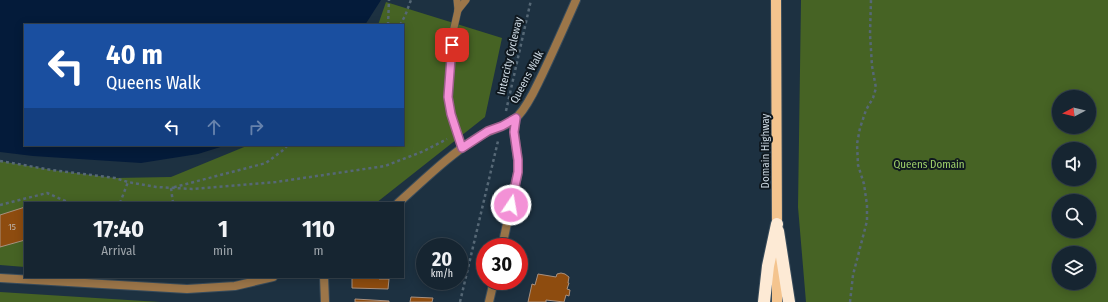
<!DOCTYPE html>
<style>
body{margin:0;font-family:"Fira Sans Condensed",sans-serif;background:#1f2d39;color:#f1f3f6;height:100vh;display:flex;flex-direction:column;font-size:15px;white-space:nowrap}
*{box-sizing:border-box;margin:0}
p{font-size:13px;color:#9ea5ab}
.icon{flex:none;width:22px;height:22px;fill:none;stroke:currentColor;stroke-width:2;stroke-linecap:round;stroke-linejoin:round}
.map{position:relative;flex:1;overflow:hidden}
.drawer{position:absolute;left:24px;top:202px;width:380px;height:76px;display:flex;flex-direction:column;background:#162531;border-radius:0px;box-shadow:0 2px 10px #0003,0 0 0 1px #35424d}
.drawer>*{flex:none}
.guide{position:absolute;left:24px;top:24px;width:380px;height:122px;border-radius:0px;box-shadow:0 2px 10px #0003,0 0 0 1px #35424d;background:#1a4fa0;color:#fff;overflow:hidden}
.needle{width:26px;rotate:263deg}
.controls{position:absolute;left:1052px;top:90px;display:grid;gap:8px}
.controls a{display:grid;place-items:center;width:44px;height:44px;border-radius:50%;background:#162531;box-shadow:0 2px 10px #0003,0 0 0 1px #35424d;font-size:20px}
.speed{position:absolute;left:416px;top:238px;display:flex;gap:8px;font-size:20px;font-weight:700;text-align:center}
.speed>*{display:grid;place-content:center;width:52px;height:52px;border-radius:50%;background:#162531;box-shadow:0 2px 10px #0003,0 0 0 1px #35424d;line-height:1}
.speed small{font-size:10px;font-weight:400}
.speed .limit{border:6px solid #d22;background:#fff;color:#111}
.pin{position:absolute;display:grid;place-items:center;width:34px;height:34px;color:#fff;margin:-17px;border-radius:8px;box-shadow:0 2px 6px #0006}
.me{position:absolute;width:44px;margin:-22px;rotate:12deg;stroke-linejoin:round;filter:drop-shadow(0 0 3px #0008)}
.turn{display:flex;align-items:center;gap:14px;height:84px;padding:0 16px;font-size:18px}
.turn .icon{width:52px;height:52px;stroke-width:2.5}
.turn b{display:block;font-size:28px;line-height:34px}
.lanes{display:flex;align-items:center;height:38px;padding:0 16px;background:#0003;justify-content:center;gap:20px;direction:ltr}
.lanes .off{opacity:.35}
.eta{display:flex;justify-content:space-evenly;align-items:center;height:68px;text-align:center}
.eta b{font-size:24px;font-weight:700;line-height:28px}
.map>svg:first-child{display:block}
.green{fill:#466324;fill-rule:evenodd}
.water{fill:#041b3a}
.building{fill:#8e4c0f;stroke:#a8907f}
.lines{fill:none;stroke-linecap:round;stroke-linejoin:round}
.lane-casing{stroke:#394c5b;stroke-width:8}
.street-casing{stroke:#394c5b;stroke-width:10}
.primary-casing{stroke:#394c5b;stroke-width:12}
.highway-casing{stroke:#394c5b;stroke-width:14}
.path{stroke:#566876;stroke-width:2.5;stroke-dasharray:3 3;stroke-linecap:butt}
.lane{stroke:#9c7649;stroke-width:7}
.street{stroke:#9c7649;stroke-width:8}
.primary{stroke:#f4c48e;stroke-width:10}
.highway{stroke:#fdead5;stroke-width:12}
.route-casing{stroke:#9e5e8b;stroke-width:10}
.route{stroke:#f391d6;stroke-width:7}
.labels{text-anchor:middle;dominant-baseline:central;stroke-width:4;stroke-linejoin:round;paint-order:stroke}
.number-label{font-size:9px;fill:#bdb6ae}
.street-label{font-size:11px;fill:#cdd9e3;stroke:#0f181f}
.park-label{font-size:11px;fill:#9fd16a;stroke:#0f181f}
</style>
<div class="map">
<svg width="1108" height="302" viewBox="0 0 1108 302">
<rect width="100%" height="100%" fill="#1d3141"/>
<!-- green -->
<g class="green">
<path d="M801 0H1108V302H806L798 207ZM1059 97H1089V127H1059ZM1059 149H1089V179H1059ZM1059 201H1089V231H1059ZM1059 253H1089V283H1059Z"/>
<polygon points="386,2 502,38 485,117 376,203 25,203 25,267 0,265 0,161 52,170 115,178 171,177 249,145 403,145 403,25 378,25"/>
<polygon points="185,277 240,277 233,279"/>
<polygon points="0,292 160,302 0,302"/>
</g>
<!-- water -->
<polygon class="water" points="0,0 381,0 365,25 25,25 25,145 227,145 198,154 141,163 33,156 0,152"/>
<!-- building -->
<g class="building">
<polygon points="25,207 25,240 0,247 0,215"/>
<polygon points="561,273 565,274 569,277 568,283 569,283 567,289 570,290 569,296 566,295 564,302 546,300 546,302 528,302 532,284 535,285 538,274 556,277 557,274"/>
<polygon points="352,277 379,277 379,279 389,279 388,289 352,288"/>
<polygon points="411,297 433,298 432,302 410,302"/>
<polygon points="355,299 389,301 389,302 355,302"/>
</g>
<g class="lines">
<!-- lane casing -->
<g class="lane-casing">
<g id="lane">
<polyline points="457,0 458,10 453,32 449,97 451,114 462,148"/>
<polyline points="458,10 466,0"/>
</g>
</g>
<!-- street casing -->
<g class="street-casing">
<g id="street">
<path d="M398 203C424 180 449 155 478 137 490 129 508 127 518 116 529 104 535 89 542 75 554 50 565 25 576 0"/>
<polyline points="502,247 518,172 518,160 514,132 516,118"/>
<polyline points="324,277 325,302"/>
<polyline points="0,278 187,289 235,286 273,277"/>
<polyline points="489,302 494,281"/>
</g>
</g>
<!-- primary casing -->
<g class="primary-casing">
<g id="primary">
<polyline points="776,0 777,232"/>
<polyline points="777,250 777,302"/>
</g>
</g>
<!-- highway casing -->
<g class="highway-casing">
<g id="highway">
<polyline points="778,231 789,302"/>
<polyline points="764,302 768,266 777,224"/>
</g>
</g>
<!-- path -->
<g class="path">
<polyline points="388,25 389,0"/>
<polyline points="400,25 405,16 411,0"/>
<polyline points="506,111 531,0"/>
<polyline points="0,161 52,170 115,178 128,182 156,187 192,189 276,182 385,166 424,151 447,139"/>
<polyline points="120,203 128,182"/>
<polyline points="173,203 171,188 266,163 282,151 288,145"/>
<polyline points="0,205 47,193 70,203"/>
<polyline points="460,302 498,141"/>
<polyline points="850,302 853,275 867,221 867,205 864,184 858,165 857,144 860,128 866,110 873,98 876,88 872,66 870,34 871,0"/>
</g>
<!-- lane -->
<use href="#lane" class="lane"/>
<!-- street -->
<use href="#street" class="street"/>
<!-- primary -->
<use href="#primary" class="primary"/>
<!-- highway -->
<use href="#highway" class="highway"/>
</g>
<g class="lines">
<!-- route casing -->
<g class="route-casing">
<polyline id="route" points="452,45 448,97 451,114 462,148 488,131 502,126 516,118 514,132 518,160 518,172 511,205"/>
</g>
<!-- route -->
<use href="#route" class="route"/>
</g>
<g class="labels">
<!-- number labels -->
<g class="number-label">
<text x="12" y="227">15</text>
</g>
<!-- street labels -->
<g class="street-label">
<text transform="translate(510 56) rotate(-77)">Intercity Cycleway</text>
<text transform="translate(527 77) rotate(-62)">Queens Walk</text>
<text transform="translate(765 151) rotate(-90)">Domain Highway</text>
</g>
<!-- park labels -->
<g class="park-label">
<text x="929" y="164">Queens Domain</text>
</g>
</g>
</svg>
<div class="controls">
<a><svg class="needle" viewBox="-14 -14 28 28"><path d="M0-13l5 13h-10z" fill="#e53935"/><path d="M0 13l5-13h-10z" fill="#9ea5ab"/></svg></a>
<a><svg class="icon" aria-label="sound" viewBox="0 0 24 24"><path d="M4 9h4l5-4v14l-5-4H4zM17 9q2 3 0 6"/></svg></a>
<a><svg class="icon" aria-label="search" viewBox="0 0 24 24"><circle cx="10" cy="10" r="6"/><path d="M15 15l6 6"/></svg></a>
<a><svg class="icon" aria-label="layers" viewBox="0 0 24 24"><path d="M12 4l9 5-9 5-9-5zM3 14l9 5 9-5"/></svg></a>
</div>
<div class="speed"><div>20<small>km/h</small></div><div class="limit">30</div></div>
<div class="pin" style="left:452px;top:45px;background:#d93025"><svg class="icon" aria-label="arrive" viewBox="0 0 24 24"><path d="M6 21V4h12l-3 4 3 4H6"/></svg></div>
<svg class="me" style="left:511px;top:205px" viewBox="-20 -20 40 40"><circle r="17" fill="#f391d6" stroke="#fff" stroke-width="3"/><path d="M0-11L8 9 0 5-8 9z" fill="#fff"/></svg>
<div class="guide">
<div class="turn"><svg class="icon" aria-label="left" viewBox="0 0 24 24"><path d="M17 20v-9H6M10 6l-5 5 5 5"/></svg><div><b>40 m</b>Queens Walk</div></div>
<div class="lanes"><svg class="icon" aria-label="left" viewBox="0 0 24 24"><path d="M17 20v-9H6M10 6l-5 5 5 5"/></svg><svg class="icon off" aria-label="ahead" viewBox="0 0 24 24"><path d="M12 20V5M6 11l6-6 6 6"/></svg><svg class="icon off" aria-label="right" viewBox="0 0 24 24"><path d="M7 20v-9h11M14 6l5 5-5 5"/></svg></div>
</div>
<section class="drawer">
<div class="eta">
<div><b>17:40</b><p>Arrival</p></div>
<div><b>1</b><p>min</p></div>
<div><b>110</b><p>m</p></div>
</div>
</section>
</div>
